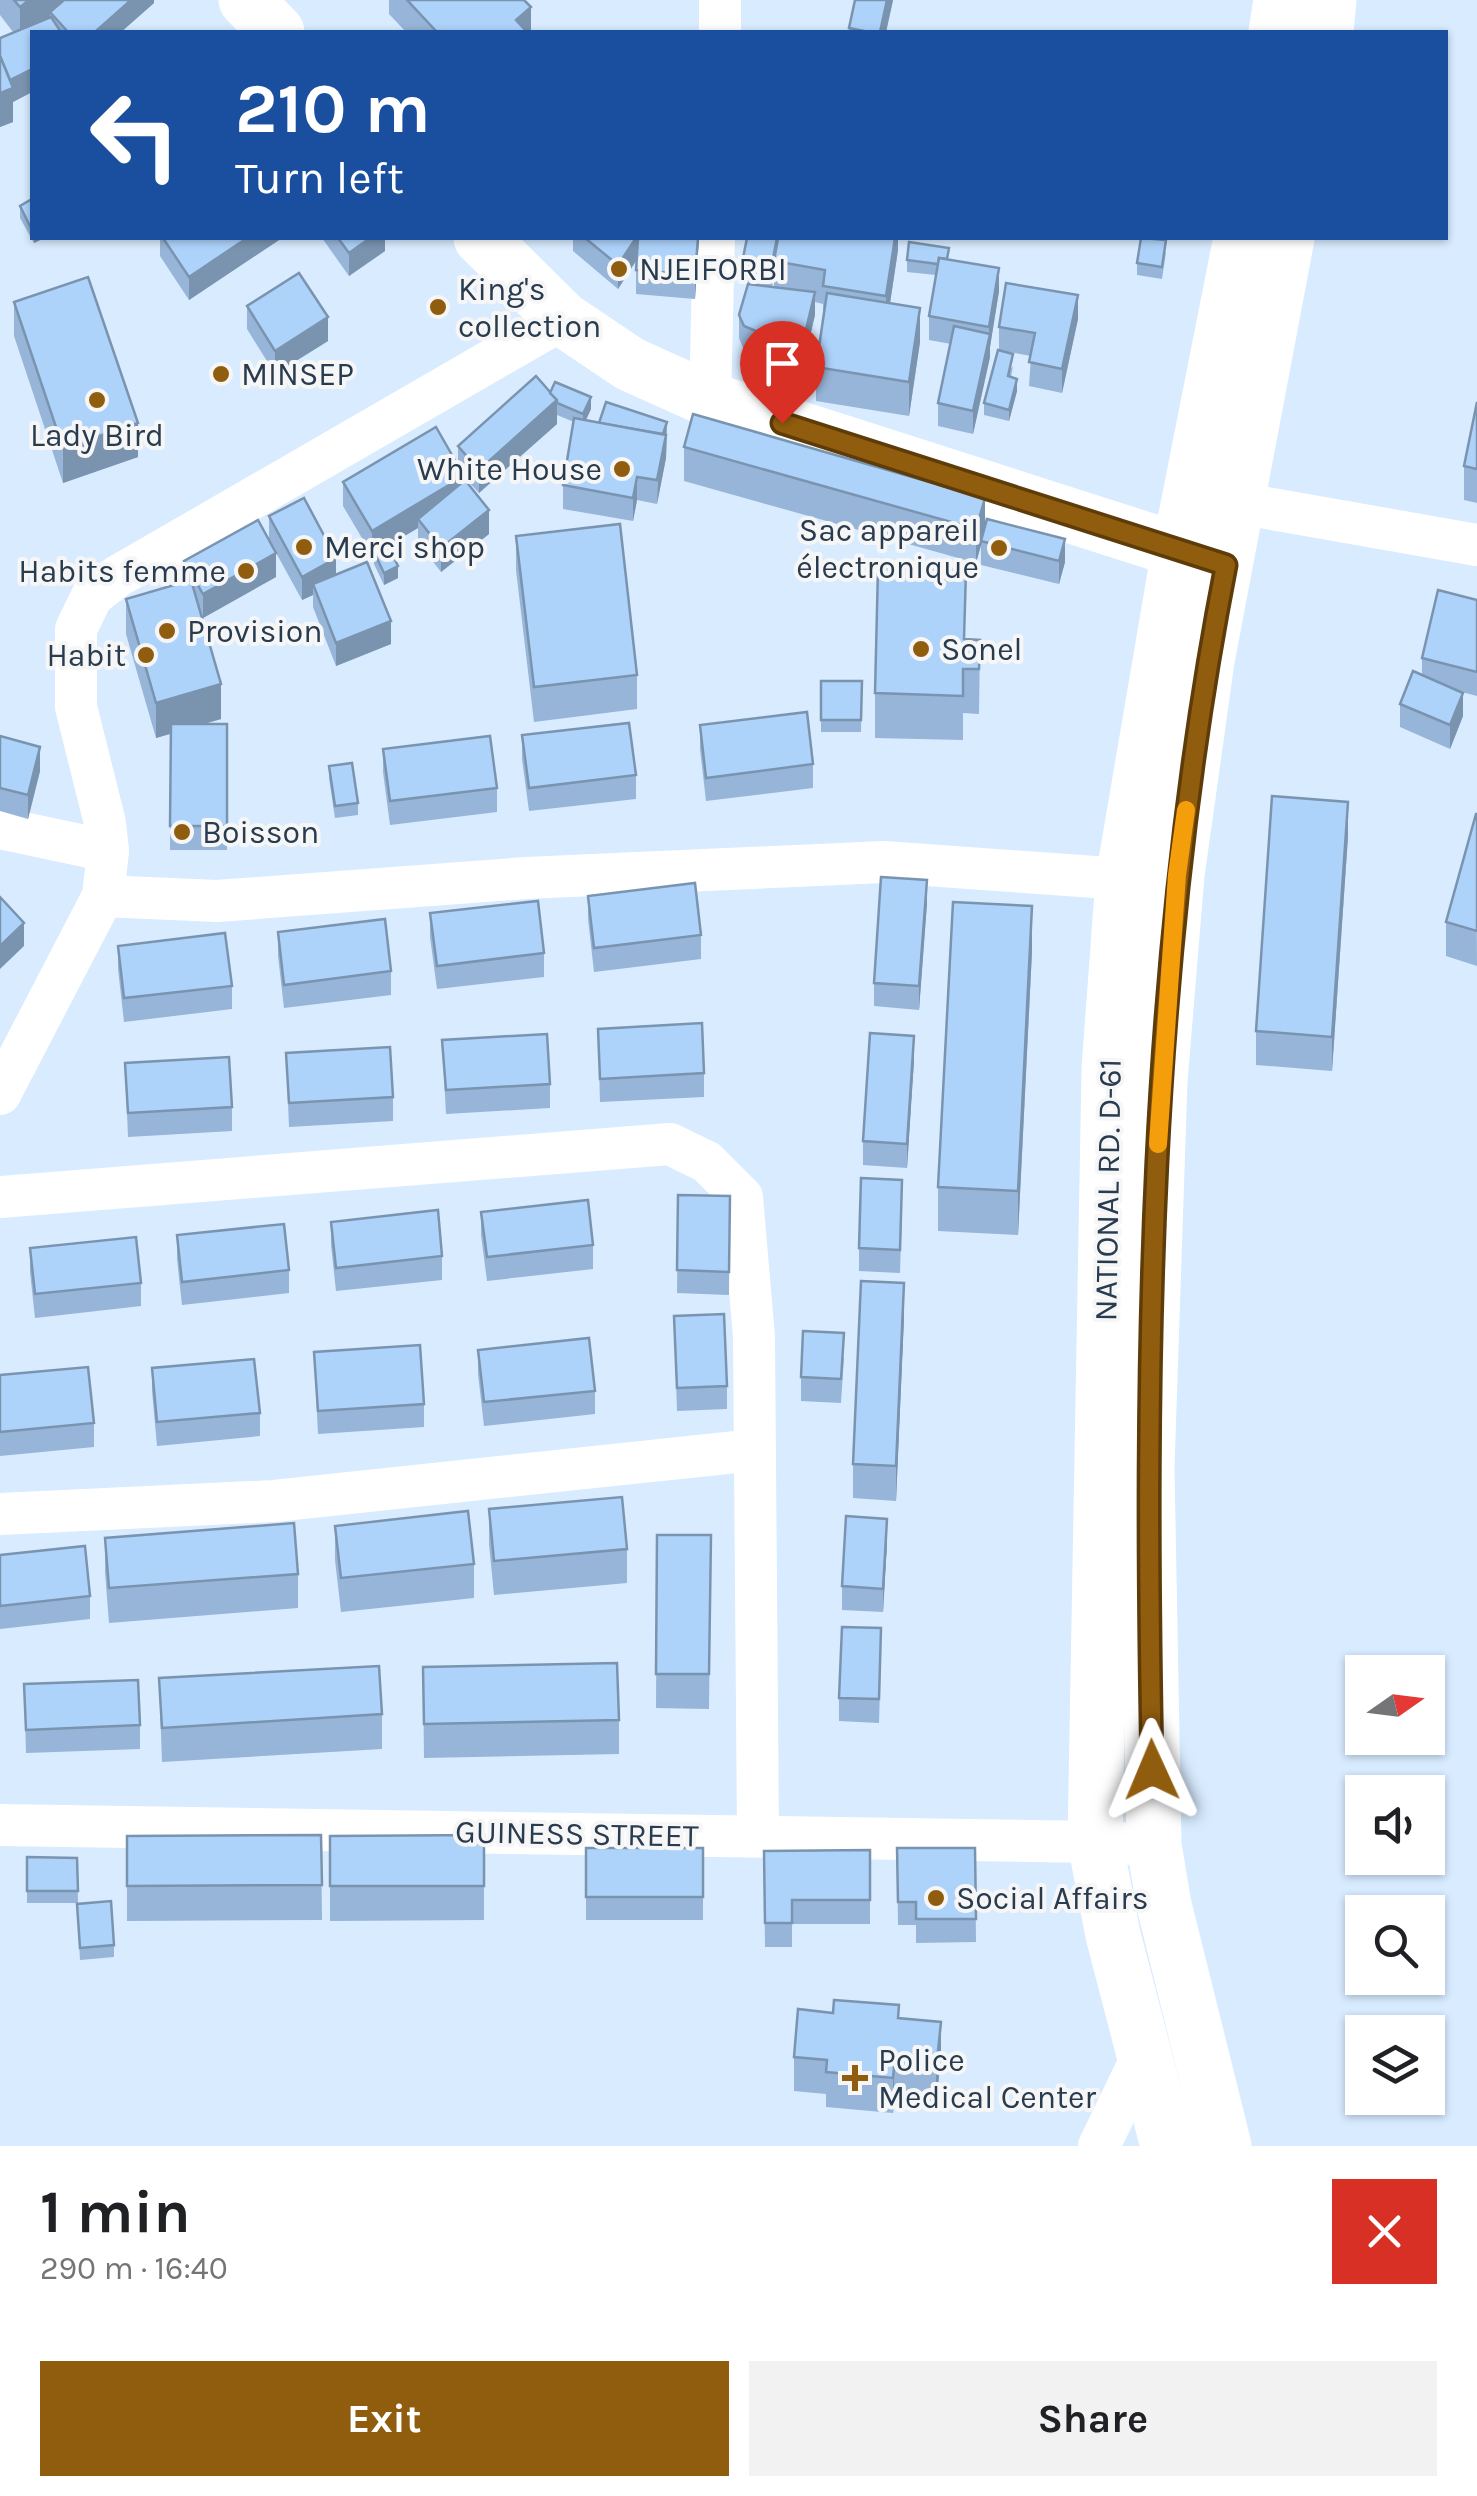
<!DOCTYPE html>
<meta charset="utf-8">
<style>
body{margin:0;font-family:Karla,sans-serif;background:#f2f2f2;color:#202124;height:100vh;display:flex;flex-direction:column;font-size:38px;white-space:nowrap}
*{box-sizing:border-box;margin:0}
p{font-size:32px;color:#757577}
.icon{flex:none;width:55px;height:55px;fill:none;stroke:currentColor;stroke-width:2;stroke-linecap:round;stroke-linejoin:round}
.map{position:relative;height:2146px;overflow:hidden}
.panel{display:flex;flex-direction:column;background:#fff;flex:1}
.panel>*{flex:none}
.hud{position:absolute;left:30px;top:30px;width:1418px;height:210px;border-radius:0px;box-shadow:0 2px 8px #0004;background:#1a4fa0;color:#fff;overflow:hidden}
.needle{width:65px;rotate:76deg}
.buttons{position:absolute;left:1345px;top:1655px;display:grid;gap:20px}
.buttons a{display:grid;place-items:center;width:100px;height:100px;border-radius:0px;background:#fff;box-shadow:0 2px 8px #0004;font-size:50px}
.pin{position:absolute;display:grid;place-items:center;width:85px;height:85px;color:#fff;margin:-102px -42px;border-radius:50% 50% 50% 0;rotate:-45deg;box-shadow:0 0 10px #0007}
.pin .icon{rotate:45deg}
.me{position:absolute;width:110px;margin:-55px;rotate:359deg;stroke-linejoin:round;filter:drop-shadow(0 0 8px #0008)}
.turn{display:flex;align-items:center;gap:35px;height:210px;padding:0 40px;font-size:45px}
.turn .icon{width:130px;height:130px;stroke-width:2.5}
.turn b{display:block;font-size:70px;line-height:85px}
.round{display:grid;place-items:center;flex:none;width:105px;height:105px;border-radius:0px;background:#f2f2f2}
.head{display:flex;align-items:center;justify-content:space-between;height:170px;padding:0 40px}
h1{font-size:60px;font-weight:700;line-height:75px}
.cta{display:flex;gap:20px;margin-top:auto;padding:20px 40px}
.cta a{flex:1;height:115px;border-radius:0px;background:#905d0e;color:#fff;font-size:40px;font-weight:700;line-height:115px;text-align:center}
.cta a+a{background:#f2f2f2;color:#202124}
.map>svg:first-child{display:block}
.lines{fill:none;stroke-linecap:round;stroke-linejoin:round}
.minor{stroke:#fff;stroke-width:42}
.primary{stroke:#fff;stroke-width:55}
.trunk{stroke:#fff;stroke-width:55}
.wall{fill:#96b5d8}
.shaded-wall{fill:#7a94b0}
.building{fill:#aed3fb;stroke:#7a94b0;stroke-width:2.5}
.route-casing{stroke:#5e3c09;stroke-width:25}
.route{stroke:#905d0e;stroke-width:18}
.slow{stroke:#f59e0b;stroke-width:18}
.poi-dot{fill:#905d0e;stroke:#f6f6f6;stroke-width:4}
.labels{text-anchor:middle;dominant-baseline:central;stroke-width:8;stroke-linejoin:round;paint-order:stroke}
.poi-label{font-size:32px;fill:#283b4f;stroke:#f6f6f6;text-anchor:start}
.street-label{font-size:32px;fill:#283b4f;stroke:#f6f6f6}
</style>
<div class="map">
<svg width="1477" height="2146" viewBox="0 0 1477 2146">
<rect width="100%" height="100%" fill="#d8ebff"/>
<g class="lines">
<!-- minor -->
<g class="minor">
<polyline points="720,32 720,0"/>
<polyline points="710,400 714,238"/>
<polyline points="1238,503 1477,545"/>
<polyline points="0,828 108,851"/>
<polyline points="103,896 217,901 526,878 884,862 1123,879"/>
<polyline points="0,1094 103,896 108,851 105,823 76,707 76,629 92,596 118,576 563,319"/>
<polyline points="0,1197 670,1144 707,1162 742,1197 754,1337 758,1836"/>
<polyline points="0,1514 274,1501 755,1450"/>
<polyline points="0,1825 1095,1842 1154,1845"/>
<polyline points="1099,2146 1143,2055"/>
</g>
<!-- primary -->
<g class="primary">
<polyline points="246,0 277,32"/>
<polyline points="481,238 563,319 630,364 710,400 1222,564"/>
</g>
<!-- trunk -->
<g class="trunk">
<polyline points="1276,32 1281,0"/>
<polyline points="1326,32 1329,0"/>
<polyline points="1168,2146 1113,1935 1095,1842 1109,1069 1123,879 1179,551 1241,238"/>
<polyline points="1224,2146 1164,1905 1154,1845 1147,1467 1160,1081 1177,875 1207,661 1287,238"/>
</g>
</g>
<!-- wall -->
<g class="wall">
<polygon points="0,0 154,0 154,3 121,32 32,32 32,92 13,102 13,122 0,127 13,32 0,15"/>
<polygon points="389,0 524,0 531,32 406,32 389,14"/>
<polygon points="893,0 886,32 849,32 849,28"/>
<polygon points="32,199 32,238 44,238 34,243 20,218 20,206"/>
<polygon points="160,238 282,238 189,300 160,256"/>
<polygon points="322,238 385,238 385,251 349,276"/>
<polygon points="573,238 699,238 695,299 636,294 636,260 618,289 573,251"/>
<polygon points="898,238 898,250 890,303 920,342 909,416 816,401 816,367 823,321 823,304 815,302 815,315 801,374 744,350 739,338 739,315 774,287 774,274 772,287 743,282 743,258"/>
<polygon points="1166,252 1162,279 1137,275 1137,263"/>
<polygon points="949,259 999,291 990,347 990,357 973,434 938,426 938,403 951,344 929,340 929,316 936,275 907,272 907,260"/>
<polygon points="14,302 138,457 63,483 14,336"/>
<polygon points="247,306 328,341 275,374 247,329"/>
<polygon points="1078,319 1062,393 1029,386 1031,356 999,350 999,327"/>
<polygon points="1013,366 1011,377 1017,391 1009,421 984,415 984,403"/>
<polygon points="550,393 591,409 586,420 667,434 666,458 657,504 637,500 633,521 563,509 563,485 574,422 557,415 557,424 479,493 464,477 464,481 489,534 441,572 418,542 418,528 386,547 398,578 384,585 374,564 374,554 372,555 343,506 343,482 458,465 458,446"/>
<polygon points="1477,402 1477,503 1464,500 1464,466"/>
<polygon points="684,447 985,529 1065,562 1059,584 981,565 981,543 976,563 684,481"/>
<polygon points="269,516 336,574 391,644 336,666 313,607 313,595 302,600 269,540"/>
<polygon points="516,536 637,675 637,709 534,722 516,570"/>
<polygon points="184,561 276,577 203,618 221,719 203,724 227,724 227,850 170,850 170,734 156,738 126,634 126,599 184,582"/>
<polygon points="1477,600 1477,696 1462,692 1463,716 1450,749 1400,727 1400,704 1422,674 1422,658"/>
<polygon points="965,639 980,640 979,714 963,713 963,740 875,738 875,693"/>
<polygon points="821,681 862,681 861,732 821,732"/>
<polygon points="700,725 813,764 813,788 706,801 700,749"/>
<polygon points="522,735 636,775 636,799 529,811 522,759"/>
<polygon points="0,736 40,771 28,819 0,811"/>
<polygon points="383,749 497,788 497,812 390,825 383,772"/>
<polygon points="329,766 358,803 358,815 335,818 329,778"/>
<polygon points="1476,814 1477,966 1446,956 1446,922"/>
<polygon points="1348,836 1332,1071 1256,1065 1256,1031"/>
<polygon points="588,896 701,935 701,959 594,972 588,919"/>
<polygon points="927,903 919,1010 874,1006 874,983"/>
<polygon points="430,913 544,953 544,977 437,989 430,937"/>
<polygon points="278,932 391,971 391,995 284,1008 278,956"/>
<polygon points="118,946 232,986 232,1009 124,1022 118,969"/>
<polygon points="1032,951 1018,1235 938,1231 938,1187"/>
<polygon points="598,1029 704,1073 704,1097 600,1102"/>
<polygon points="442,1040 550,1084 550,1108 446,1114"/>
<polygon points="286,1053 393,1097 393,1121 289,1127"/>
<polygon points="914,1060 907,1168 863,1165 863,1141"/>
<polygon points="125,1063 232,1107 232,1131 128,1137"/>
<polygon points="678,1195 730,1196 729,1295 677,1293"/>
<polygon points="902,1204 900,1273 859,1271 859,1248"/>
<polygon points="481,1212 593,1245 593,1269 487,1281 481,1235"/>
<polygon points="331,1222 442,1256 442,1280 336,1291 331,1245"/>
<polygon points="177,1235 289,1270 289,1293 182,1305 177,1259"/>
<polygon points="30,1248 141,1283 141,1306 35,1318 30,1272"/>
<polygon points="674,1316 727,1386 727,1409 677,1411"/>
<polygon points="904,1318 896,1501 853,1498 853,1464"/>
<polygon points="478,1350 595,1391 595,1414 484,1426 478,1374"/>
<polygon points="314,1352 424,1404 424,1427 318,1434"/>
<polygon points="844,1357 841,1403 801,1401 801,1377"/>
<polygon points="152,1368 260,1413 260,1436 157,1446 152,1391"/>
<polygon points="0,1375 94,1423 94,1447 0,1456"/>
<polygon points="489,1509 627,1549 627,1583 494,1595 489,1544"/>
<polygon points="335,1526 474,1564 474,1598 341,1612 335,1560"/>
<polygon points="657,1535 711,1535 709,1709 656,1708"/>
<polygon points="105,1538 298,1574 298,1608 109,1623 105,1572"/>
<polygon points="887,1543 883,1612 842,1610 842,1586"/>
<polygon points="0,1555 90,1596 90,1619 0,1629"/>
<polygon points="881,1652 879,1723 839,1721 839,1698"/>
<polygon points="423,1667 619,1720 619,1754 424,1758"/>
<polygon points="159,1678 382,1714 382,1749 162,1762"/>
<polygon points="24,1684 140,1725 140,1749 26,1753"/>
<polygon points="321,1835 322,1920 127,1921 127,1836"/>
<polygon points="484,1835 484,1920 330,1921 330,1836"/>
<rect x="586" y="1848" width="117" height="72"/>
<polygon points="897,1848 975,1848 976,1942 916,1943 916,1925 898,1925"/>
<polygon points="870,1850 870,1924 792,1924 792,1947 765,1947 764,1851"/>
<polygon points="27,1857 77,1858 78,1903 27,1903"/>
<polygon points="77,1904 114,1945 114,1957 80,1960"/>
<polygon points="899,2018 941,2057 936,2105 894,2101 893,2113 826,2107 826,2094 794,2091 794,2057"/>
</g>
<!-- shaded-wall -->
<g class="shaded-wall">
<polygon points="29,0 74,0 50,12 50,18 20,41 20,7"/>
<polygon points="131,0 154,0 154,3 121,32 95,32"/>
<polygon points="887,0 893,0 886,32 880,32"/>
<polygon points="531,7 531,32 516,32 516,20"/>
<polygon points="32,69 32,92 13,102 13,122 0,127 0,93 9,80"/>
<polygon points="34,238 44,238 34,243"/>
<polygon points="247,238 282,238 189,300 189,277"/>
<polygon points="370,238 385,238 385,251 349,276 349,253"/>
<polygon points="636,238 638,238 638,258 618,289 618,265"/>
<polygon points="698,238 699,238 695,299 695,275"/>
<polygon points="777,238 781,238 774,261 772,287 772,263"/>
<polygon points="895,238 898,238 898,250 886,330 886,296"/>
<polygon points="999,268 999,291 990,347 990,357 973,434 973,411 989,336 989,327"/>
<polygon points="815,292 815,315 801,374 801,350"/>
<polygon points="1078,295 1078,319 1062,393 1062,369"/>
<polygon points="920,308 920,342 909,416 909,382"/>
<polygon points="328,317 328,341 275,374 275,351"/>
<polygon points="1017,379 1017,391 1009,421 1009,410"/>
<polygon points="591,397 591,409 583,426 583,414"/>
<polygon points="557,400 557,424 479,493 479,470"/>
<polygon points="667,422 666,458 657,504 660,444"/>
<polygon points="138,423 138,457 63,483 63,448"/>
<polygon points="464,476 464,500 418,519 418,528 372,555 372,531"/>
<polygon points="637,477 637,500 633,521 633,498"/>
<polygon points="985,498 985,532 976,563 976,529"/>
<polygon points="489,510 489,534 441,572 441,548"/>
<polygon points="1065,539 1065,562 1059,584 1059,561"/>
<polygon points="276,553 276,577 203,618 203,594"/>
<polygon points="336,558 336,582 313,584 313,595 302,600 302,577"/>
<polygon points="398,566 398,578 384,585 384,573"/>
<polygon points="391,621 391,644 336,666 336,643"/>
<polygon points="221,684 221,719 156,738 156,703"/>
<polygon points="1463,693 1463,716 1450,749 1450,725"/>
<polygon points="40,747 40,771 28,819 28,795"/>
<polygon points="1348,802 1348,836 1332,1071 1332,1037"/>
<polygon points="927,880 927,903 919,1010 919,986"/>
<polygon points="1032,906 1032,951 1018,1235 1018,1191"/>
<polygon points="24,923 24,946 0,969 0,946"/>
<polygon points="914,1036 914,1060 907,1168 907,1144"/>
<polygon points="904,1283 904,1318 896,1501 896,1466"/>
<polygon points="887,1519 887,1543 883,1612 883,1589"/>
<polygon points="941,2022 941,2057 936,2105 936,2070"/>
<polygon points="894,2067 894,2101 893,2113 893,2078"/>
</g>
<!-- building -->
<g class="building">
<polygon points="14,0 29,0 20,7"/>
<polygon points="64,0 131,0 95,32 68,32 50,12"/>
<polygon points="407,0 524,0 531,7 516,20 527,32 437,32"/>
<polygon points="855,0 887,0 880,32 869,32 849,28"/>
<polygon points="51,17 61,32 32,32 32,69 10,80 0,56 0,38"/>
<polygon points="0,56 13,88 0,93"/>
<polygon points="32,199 32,230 20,206"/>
<polygon points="163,238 247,238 189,277"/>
<polygon points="338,238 370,238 349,253"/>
<polygon points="585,238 636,238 618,265"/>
<polygon points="638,238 698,238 695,275 636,270"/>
<polygon points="747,238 777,238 772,263 743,258"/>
<polygon points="778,238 895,238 886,296 823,286 825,270 774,261"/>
<polygon points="1141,238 1166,240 1162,267 1137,263"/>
<polygon points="909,242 949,248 947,259 939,258 938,264 907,260"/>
<polygon points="939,258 999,268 989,327 929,316"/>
<polygon points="299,273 328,317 275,351 247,306"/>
<polygon points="88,277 138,423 63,448 14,302"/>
<polygon points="1006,283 1078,295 1062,369 1029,362 1035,333 999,327"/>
<polygon points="748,284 815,292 801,350 744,326 739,315"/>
<polygon points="827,293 920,308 909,382 816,367"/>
<polygon points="954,326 990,334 973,411 938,403"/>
<polygon points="998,350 1013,354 1008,376 1017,379 1009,410 984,403"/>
<polygon points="536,376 557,400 479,470 458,446"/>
<polygon points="555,382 591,397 583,414 557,403 557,400 550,393"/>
<polygon points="606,402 667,422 663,434 599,423"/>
<polygon points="1477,402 1477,469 1464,466"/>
<polygon points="693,414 985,498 976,529 684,447"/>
<polygon points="574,418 666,435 657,480 637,477 633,498 563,485"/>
<polygon points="436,427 464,476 372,531 343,482"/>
<polygon points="465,480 489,510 441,548 418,519"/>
<polygon points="304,498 336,558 302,577 269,516"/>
<polygon points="987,519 1065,539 1059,561 981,541"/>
<polygon points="258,520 276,553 203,594 184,561"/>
<polygon points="620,524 637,675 534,687 516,536"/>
<polygon points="388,546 398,566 384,573 374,552"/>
<polygon points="367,562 391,621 336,643 313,584"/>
<polygon points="878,568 966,570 964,639 980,640 979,669 963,669 963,696 875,693"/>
<polygon points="191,580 221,684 156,703 126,599"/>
<polygon points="1438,590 1477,600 1477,672 1422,658"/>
<polygon points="1413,671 1463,693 1450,725 1400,704"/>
<polygon points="821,681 862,681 861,720 821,720"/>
<polygon points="807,712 813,764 706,778 700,725"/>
<polygon points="629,723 636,775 529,788 522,735"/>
<polygon points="171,724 227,724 227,826 170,826"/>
<polygon points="0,736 40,747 28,795 0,788"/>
<polygon points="490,736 497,788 390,801 383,749"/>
<polygon points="352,763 358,803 335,806 329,766"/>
<polygon points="1272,796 1348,802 1332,1037 1256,1031"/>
<polygon points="1476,814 1477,814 1477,931 1446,922"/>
<polygon points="881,877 927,880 919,986 874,983"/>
<polygon points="695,883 701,935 594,948 588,896"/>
<polygon points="0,897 24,923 0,946"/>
<polygon points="538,901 544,953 437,966 430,913"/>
<polygon points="953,902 1032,906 1018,1191 938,1187"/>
<polygon points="385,919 391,971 284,985 278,932"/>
<polygon points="225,933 232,986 124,998 118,946"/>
<polygon points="702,1023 704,1073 600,1079 598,1029"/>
<polygon points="870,1033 914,1036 907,1144 863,1141"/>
<polygon points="547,1034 550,1084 446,1090 442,1040"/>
<polygon points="390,1047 393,1097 289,1103 286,1053"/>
<polygon points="229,1057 232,1107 128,1113 125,1063"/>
<polygon points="861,1178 902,1180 900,1250 859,1248"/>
<polygon points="678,1195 730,1196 729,1272 677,1270"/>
<polygon points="588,1200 593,1245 487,1257 481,1212"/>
<polygon points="438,1210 442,1256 336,1268 331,1222"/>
<polygon points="284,1224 289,1270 182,1282 177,1235"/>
<polygon points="136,1237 141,1283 35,1294 30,1248"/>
<polygon points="861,1281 904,1283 896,1466 853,1464"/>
<polygon points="724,1314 727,1386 677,1388 674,1316"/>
<polygon points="803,1331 844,1333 841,1379 801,1377"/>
<polygon points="589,1338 595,1391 484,1402 478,1350"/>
<polygon points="420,1345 424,1404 318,1411 314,1352"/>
<polygon points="254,1359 260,1413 157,1422 152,1368"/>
<polygon points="88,1367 94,1423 0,1432 0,1375"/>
<polygon points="622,1497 627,1549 494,1561 489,1509"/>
<polygon points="468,1511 474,1564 341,1578 335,1526"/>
<polygon points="846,1516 887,1519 883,1589 842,1586"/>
<polygon points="294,1523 298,1574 109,1588 105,1538"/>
<polygon points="657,1535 711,1535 709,1674 656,1674"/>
<polygon points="85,1546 90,1596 0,1606 0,1555"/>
<polygon points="842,1627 881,1628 879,1699 839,1698"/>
<polygon points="617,1663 619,1720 424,1724 423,1667"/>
<polygon points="379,1666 382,1714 162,1728 159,1678"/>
<polygon points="138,1680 140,1725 26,1730 24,1684"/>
<polygon points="321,1835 322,1885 127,1886 127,1836"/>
<polygon points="484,1835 484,1886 330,1886 330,1836"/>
<rect x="586" y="1848" width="117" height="49"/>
<polygon points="897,1848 975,1848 976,1919 916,1919 916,1902 898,1902"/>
<polygon points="870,1850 870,1900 792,1900 792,1923 765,1923 764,1851"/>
<polygon points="27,1857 77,1858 78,1891 27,1891"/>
<polygon points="111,1901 114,1945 80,1948 77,1904"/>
<polygon points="834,2000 899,2005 898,2018 941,2022 936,2070 894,2067 893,2078 826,2072 827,2060 794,2057 798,2009 833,2013"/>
</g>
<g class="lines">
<!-- route casing -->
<g class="route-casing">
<path id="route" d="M782 423 1226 565C1148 964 1144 1365 1152 1770"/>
</g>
<!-- route -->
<use href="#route" class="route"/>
<!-- slow -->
<polyline class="slow" points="1158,1144 1177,875 1186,810"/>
</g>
<!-- markers -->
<g class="poi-dot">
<circle cx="619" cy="269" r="10"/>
<circle cx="438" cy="307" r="10"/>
<circle cx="221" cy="374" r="10"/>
<circle cx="97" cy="400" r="10"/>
<circle cx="622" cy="469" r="10"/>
<circle cx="304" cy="547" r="10"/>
<circle cx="999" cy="548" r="10"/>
<circle cx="246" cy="571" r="10"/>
<circle cx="167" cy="631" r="10"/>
<circle cx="921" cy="649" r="10"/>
<circle cx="146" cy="655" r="10"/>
<circle cx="182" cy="832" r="10"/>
<circle cx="936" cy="1898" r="10"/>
<path d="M850 2063h10v10h10v10h-10v10h-10v-10h-10v-10h10z"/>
</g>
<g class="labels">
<!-- poi labels -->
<g class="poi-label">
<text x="639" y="269">NJEIFORBI</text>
<text x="458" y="289">King's<tspan x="458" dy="37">collection</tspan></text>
<text x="241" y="374">MINSEP</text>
<text x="97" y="435" text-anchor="middle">Lady Bird</text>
<text x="602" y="469" text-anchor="end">White House</text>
<text x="979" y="530" text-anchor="end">Sac appareil<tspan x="979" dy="37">électronique</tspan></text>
<text x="324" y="547">Merci shop</text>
<text x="226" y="571" text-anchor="end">Habits femme</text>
<text x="187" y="631">Provision</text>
<text x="941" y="649">Sonel</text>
<text x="126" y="655" text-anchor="end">Habit</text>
<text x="202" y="832">Boisson</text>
<text x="956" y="1898">Social Affairs</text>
<text x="878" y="2060">Police<tspan x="878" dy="37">Medical Center</tspan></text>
</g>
<!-- street labels -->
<g class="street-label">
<text transform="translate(1108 1190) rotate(-89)">NATIONAL RD. D-61</text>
<text transform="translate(577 1834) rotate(1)">GUINESS STREET</text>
</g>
</g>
</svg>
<div class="buttons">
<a><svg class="needle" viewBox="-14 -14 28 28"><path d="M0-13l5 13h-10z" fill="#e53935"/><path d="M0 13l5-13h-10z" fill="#757577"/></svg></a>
<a><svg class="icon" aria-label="sound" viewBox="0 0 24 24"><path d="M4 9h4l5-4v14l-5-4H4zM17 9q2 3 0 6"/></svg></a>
<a><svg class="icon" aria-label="search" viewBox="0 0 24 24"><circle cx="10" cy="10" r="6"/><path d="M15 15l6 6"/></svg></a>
<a><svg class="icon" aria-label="layers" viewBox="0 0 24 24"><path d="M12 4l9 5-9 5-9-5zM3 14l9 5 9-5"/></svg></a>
</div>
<div class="pin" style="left:782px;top:423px;background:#d93025"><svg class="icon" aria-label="arrive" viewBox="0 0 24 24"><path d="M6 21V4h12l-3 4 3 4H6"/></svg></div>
<svg class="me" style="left:1152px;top:1770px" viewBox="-20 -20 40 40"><path d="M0-17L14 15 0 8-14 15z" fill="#905d0e" stroke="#fff" stroke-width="4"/></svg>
<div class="hud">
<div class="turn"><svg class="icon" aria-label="left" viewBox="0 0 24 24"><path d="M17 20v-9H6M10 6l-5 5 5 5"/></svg><div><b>210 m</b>Turn left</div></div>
</div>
</div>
<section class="panel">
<div class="head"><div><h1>1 min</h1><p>290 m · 16:40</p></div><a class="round" style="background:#d93025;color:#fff"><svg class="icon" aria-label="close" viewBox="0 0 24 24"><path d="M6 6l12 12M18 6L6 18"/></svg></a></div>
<div class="cta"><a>Exit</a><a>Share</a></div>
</section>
